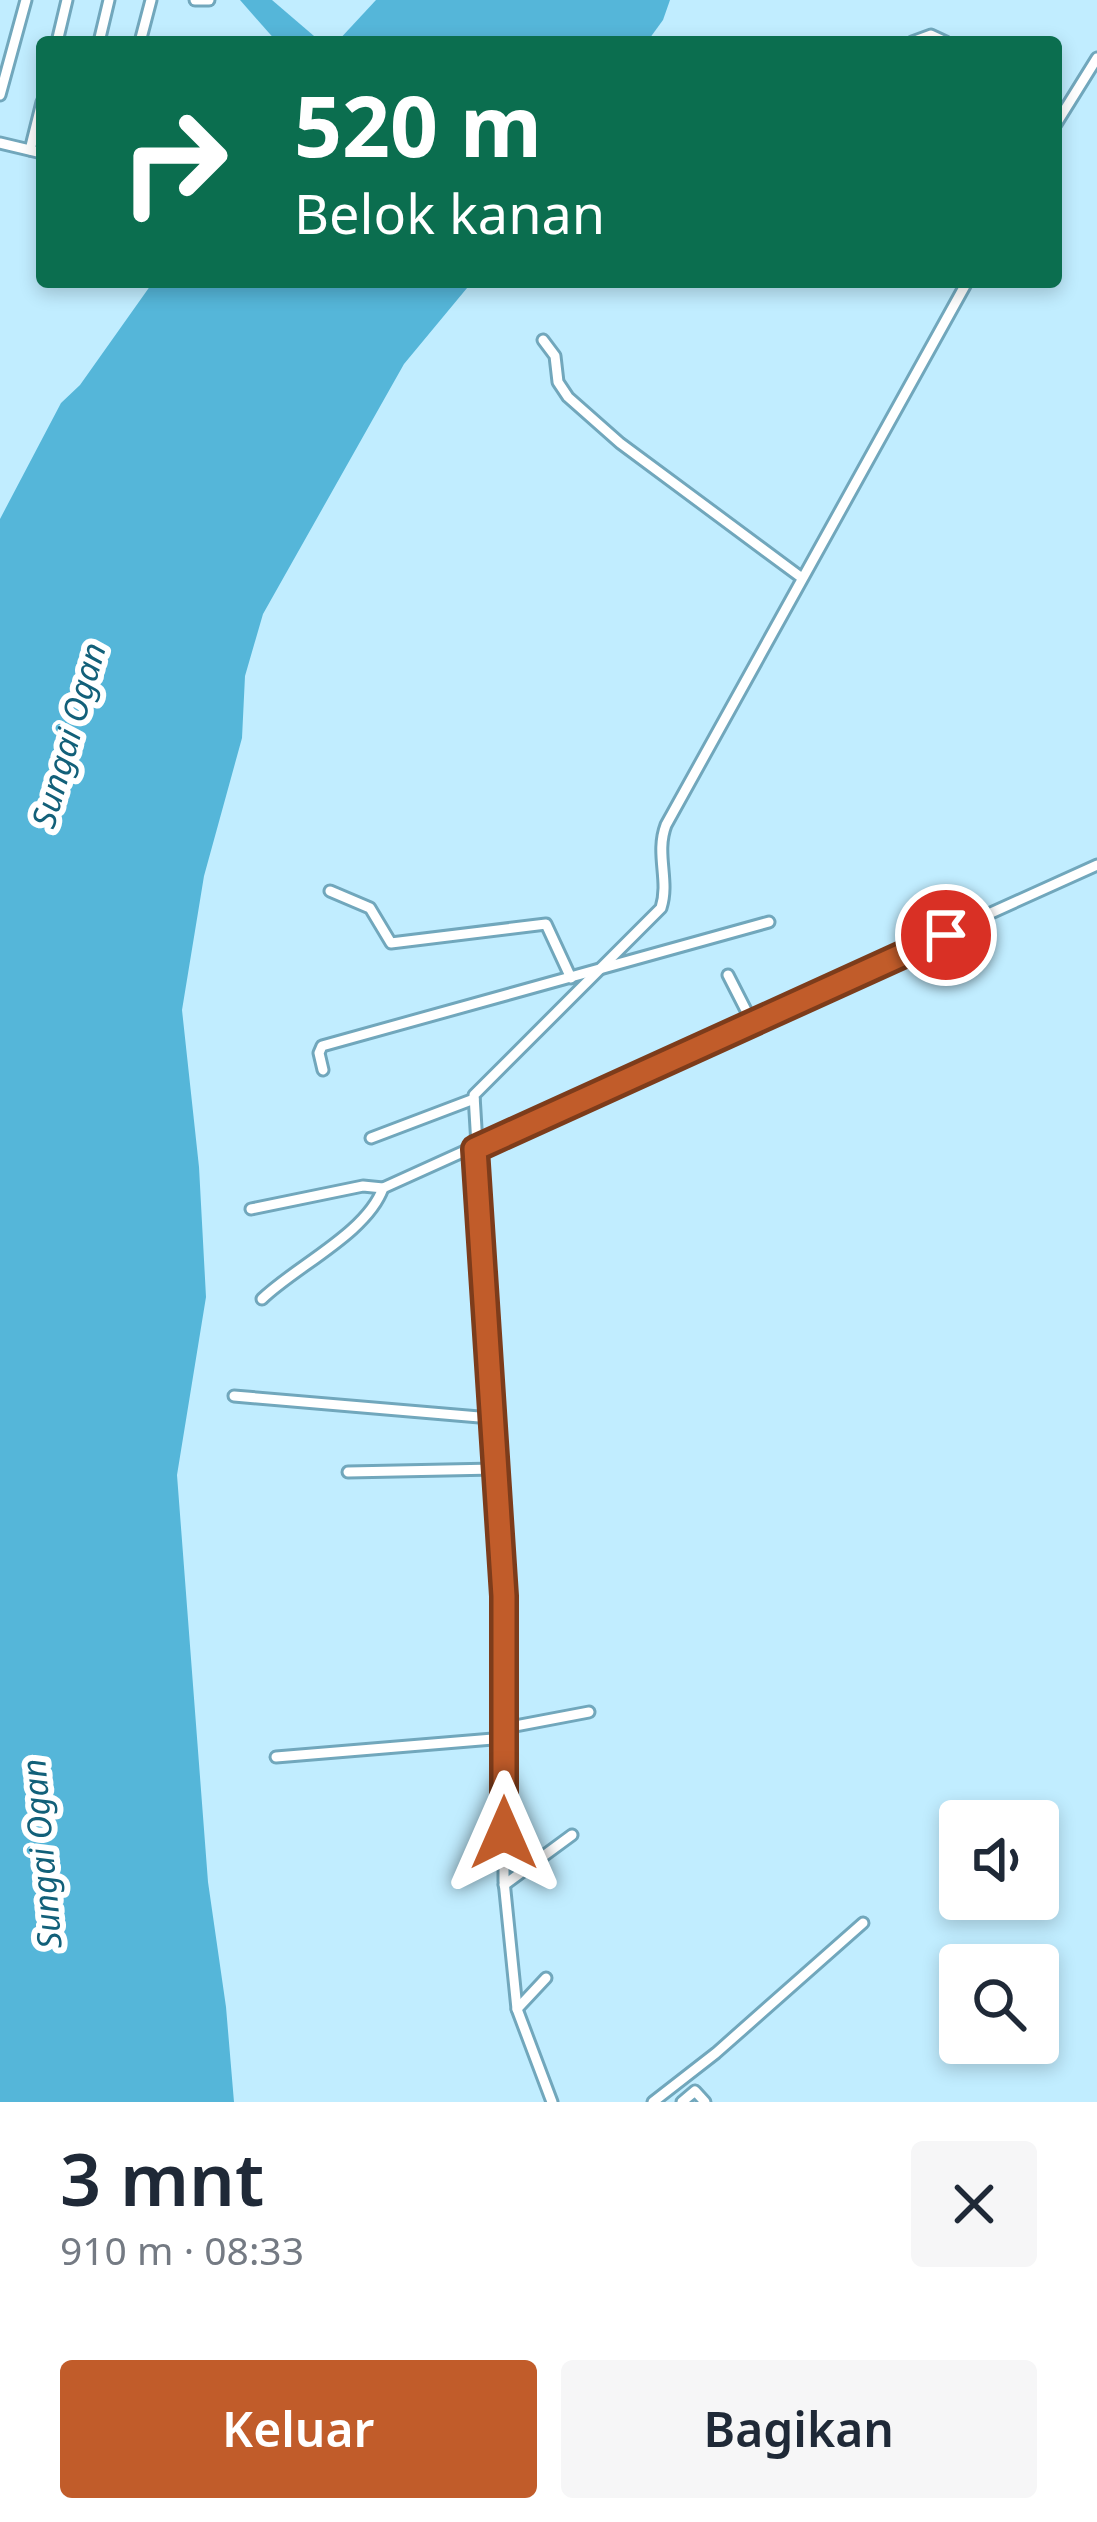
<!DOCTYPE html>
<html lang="id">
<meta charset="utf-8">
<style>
body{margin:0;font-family:"Noto Sans",sans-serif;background:#f6f6f7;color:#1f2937;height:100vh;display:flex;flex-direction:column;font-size:45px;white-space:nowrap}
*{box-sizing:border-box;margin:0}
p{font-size:39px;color:#747a83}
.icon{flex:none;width:66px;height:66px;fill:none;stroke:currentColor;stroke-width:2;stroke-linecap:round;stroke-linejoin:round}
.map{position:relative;height:2102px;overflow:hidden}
.sheet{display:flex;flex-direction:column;background:#fff;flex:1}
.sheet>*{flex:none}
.guide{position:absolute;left:36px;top:36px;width:1026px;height:252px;border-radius:12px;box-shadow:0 6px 18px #0003;background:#0b6e4f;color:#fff;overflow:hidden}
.buttons{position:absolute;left:939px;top:1800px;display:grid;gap:24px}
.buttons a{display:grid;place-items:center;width:120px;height:120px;border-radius:12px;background:#fff;box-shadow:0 6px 18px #0003;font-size:60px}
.pin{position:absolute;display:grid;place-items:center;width:102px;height:102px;color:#fff;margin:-51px;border:6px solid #fff;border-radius:50%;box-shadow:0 3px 12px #0007}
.me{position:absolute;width:132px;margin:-66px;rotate:0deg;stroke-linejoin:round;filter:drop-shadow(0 0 9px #0008)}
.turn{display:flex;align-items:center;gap:42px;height:252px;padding:0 60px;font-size:54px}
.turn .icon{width:156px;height:156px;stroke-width:2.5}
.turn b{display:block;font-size:84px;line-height:102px}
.round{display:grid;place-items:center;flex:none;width:126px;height:126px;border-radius:12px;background:#f6f6f7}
.summary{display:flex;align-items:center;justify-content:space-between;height:204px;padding:0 60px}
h1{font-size:72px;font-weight:600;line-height:90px}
.action{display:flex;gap:24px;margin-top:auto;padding:24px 60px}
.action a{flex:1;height:138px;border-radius:12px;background:#c15c2a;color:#fff;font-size:48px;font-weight:600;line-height:138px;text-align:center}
.action a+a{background:#f6f6f7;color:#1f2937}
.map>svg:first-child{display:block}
.water{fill:#55b6d9}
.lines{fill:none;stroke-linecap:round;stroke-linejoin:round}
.minor-casing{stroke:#71a7bc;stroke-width:15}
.minor{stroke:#fff;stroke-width:9}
.route-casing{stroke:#7d3c1b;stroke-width:30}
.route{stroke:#c15c2a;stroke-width:21}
.labels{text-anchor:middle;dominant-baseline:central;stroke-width:12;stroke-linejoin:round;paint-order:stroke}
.water-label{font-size:33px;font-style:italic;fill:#126079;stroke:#fff}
</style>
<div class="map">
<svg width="1097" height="2102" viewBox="0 0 1097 2102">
<rect width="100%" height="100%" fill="#c1edff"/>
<!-- water -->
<g class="water">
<polygon points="240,0 272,0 321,42 277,42"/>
<polygon points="376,0 670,0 663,20 647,42 337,42"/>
<polygon points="153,282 472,282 404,364 263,614 245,676 242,738 204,876 182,1010 199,1167 206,1297 177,1475 208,1882 226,2007 234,2102 0,2102 0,519 61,403 80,385"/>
</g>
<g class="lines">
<!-- minor casing -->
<g class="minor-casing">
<g id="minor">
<polyline points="195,0 209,0"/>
<polyline points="57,42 67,0"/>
<polyline points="99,42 109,0"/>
<polyline points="140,42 151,0"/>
<polyline points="912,42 931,35 946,42"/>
<polyline points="0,95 26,0"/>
<polyline points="1056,124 1097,58"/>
<polyline points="0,143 42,153"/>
<polyline points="30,150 42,102"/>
<polyline points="543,340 555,356 558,382 568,397 620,443 802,578"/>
<polyline points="330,891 370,908 391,943 546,924 571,978"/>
<polyline points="728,975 752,1022"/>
<polyline points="323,1070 319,1053 322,1046 769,922"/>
<polyline points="371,1138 474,1099"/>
<polyline points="251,1209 363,1186 383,1188 1097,865"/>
<path d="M262 1299C296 1266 367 1233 383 1188"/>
<polyline points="234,1396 491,1418"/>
<polyline points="348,1472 495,1469"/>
<polyline points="505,1728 589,1712"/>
<polyline points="276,1757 505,1738"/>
<polyline points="504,1885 572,1835"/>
<polyline points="517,2009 546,1978"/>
<path d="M552 2102 517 2009 504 1881V1596L474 1095 661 908C670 880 655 854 666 825L967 282"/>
<polyline points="653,2102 716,2053 863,1923"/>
<polyline points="682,2102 695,2091 705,2102"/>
</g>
</g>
<!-- minor -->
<use href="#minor" class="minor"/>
</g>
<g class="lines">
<!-- route casing -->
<g class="route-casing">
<polyline id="route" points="504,1833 504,1596 475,1149 946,935"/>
</g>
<!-- route -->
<use href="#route" class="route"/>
</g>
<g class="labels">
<!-- water labels -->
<g class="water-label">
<text transform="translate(68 735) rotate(-74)">Sungai Ogan</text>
<text transform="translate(41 1854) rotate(-95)">Sungai Ogan</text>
</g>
</g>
</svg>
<div class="buttons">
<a><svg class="icon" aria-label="sound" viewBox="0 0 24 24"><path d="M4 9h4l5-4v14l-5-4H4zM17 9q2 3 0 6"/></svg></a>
<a><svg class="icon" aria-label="search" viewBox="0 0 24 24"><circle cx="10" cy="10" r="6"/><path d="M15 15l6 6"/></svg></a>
</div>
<div class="pin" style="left:946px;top:935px;background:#d93025"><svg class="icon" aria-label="arrive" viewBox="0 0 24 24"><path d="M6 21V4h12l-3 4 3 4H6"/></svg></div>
<svg class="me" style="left:504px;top:1833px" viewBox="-20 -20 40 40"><path d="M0-17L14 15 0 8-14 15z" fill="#c15c2a" stroke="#fff" stroke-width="4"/></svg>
<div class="guide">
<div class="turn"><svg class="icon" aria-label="right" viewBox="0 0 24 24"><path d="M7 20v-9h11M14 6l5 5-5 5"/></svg><div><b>520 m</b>Belok kanan</div></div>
</div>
</div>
<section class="sheet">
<div class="summary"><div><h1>3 mnt</h1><p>910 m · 08:33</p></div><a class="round"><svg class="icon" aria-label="close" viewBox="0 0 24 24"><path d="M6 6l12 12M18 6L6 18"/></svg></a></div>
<div class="action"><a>Keluar</a><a>Bagikan</a></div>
</section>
